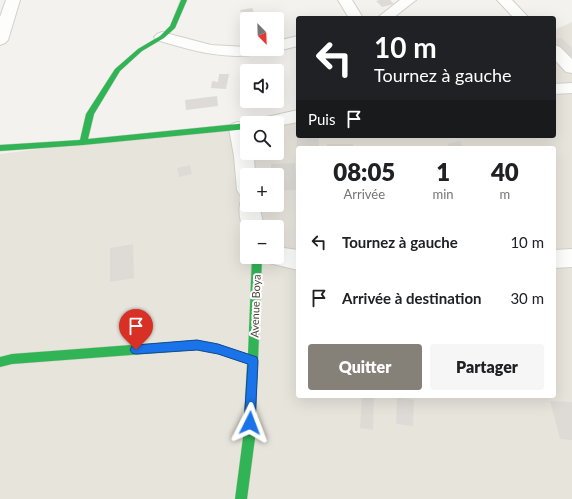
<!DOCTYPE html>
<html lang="fr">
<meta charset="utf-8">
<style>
body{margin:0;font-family:Lato,sans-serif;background:#f6f6f6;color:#202124;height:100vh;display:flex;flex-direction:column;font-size:15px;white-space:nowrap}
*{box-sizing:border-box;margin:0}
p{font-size:13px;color:#757577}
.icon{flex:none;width:22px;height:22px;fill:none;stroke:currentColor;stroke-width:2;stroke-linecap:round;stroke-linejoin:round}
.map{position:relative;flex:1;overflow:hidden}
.side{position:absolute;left:296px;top:146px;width:260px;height:252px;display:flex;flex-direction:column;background:#fff;border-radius:4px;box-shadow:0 4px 16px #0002}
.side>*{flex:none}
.top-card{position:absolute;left:296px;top:16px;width:260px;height:122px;border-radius:4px;box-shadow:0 4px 16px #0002;background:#202124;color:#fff;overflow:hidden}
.needle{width:26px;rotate:157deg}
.fabs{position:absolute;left:240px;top:12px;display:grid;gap:8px}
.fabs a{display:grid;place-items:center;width:44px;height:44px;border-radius:4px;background:#fff;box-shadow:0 4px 16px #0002;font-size:20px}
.pin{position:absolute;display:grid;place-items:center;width:34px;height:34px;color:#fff;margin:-41px -17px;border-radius:50% 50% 50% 0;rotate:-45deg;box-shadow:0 0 4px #0007}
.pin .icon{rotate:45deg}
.me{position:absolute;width:44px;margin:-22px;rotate:3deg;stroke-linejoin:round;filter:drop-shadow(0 0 3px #0008)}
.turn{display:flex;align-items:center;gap:14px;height:84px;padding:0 12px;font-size:18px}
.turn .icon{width:52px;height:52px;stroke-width:2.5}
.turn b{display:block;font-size:28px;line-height:34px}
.then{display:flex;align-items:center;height:38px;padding:0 12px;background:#0003;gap:8px;font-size:15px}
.eta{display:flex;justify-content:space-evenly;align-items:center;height:68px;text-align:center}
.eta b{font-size:24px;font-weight:800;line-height:28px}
.action{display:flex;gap:8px;margin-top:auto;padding:8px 12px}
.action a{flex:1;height:46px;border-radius:4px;background:#868178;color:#fff;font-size:16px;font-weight:800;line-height:46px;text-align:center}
.action a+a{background:#f6f6f6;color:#202124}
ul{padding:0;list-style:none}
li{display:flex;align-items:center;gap:12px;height:56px;padding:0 12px}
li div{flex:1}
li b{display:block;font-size:15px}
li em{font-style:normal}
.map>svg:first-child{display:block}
.residential{fill:#e7e4dc;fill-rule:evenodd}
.building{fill:#dedbd6}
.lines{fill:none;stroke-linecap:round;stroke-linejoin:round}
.street-casing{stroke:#d2d0cb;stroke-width:2}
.fast-casing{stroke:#d3cfc5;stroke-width:1}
.street{fill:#fdfdfc;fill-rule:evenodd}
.fast{fill:#30b455;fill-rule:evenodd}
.route{fill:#1a73e8;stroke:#114b97}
.labels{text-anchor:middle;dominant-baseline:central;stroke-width:4;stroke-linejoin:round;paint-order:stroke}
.street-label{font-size:11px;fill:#4b4439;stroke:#fff}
</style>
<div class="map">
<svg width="572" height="499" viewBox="0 0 572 499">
<rect width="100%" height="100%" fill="#f4f2ee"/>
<!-- residential -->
<path class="residential" d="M572 22V499H0V154L298 115V136H554V30ZM247 123H277V153H247ZM298 148H554V396H298ZM247 175H277V205H247ZM247 227H277V257H247Z"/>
<!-- building -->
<g class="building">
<polygon points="380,0 390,0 394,4 382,7 376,1"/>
<polygon points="252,8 255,15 243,17 240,10"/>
<polygon points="279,26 286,41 277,42 277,27"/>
<polygon points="562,38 572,48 572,56 567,56 554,42 554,39"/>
<polygon points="219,74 229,74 226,89 211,88 212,81 218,82"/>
<polygon points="217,96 218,106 186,110 185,100"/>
<polygon points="297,136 319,136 319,148 298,148 298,155 296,155"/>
<polygon points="460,141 464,148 450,148 447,144"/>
<rect x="327" y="144" width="26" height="4"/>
<polygon points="295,163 297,190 277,191 277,175 271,175 271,164"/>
<polygon points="190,165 192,174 179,177 177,168"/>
<polygon points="133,244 134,278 110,282 110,248"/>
<polygon points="362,396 374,396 373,430 360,428"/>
<polygon points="397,397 414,400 413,426 396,424"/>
<polygon points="550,401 572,402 572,440 560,439"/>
</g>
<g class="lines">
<!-- street casing -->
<g class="street-casing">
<g id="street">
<polygon points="6,0 20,0 8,40 5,43 0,45 0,17"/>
<polygon points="338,0 352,0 363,18 349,18"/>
<polygon points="400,0 416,0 393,18 377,18"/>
<polygon points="497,0 512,0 529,18 514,18"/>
<path d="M162 32 211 45 247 47V49H270L268 52C230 62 193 51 157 40L154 37 157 34Z"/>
<polygon points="298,36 298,46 277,51 271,49 277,49 277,41"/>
<polygon points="554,45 560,47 572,59 572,73 566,72 554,59"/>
<polygon points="572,83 572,93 554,94 554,84"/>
<polygon points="298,110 298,122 277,126 277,123 254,123 257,119"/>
<path d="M238 122 244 124 247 128V153H253L254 156 255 175H247V205H259L264 227H247V234C240 227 237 207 242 199L247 198 240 195 237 190 234 156 229 128 232 124Z"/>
<polygon points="277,247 298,250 298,270 269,263 266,257 277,257"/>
<polygon points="572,249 572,267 554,268 554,250"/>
</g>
</g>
<!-- fast casing -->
<g class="fast-casing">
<g id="fast">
<polygon points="181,0 187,0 175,28 164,38 142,51 120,71 94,114 88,139 247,123 247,129 83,145 0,151 0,145 80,140 86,114 115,69 138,49 160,36 170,26"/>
<polygon points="252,257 262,257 255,438 247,499 235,499 243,438 247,364 218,354 197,350 12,364 0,367 0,357 12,354 197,340 218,344 248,354"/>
</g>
</g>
<!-- street -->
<use href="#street" class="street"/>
<!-- fast -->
<use href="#fast" class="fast"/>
</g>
<!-- route -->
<polygon class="route" points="197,340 218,344 257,357 258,361 255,423 254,427 250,428 246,427 244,423 248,364 218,354 197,350 136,354 132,353 130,350 132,346 136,345"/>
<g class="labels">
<!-- street labels -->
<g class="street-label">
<text transform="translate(255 306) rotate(-88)">Avenue Boya</text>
</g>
</g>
</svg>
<div class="fabs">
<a><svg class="needle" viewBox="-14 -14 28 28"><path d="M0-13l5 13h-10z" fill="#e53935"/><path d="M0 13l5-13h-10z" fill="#757577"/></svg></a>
<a><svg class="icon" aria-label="sound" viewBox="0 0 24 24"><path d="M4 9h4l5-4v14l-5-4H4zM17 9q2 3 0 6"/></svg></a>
<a><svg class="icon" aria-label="search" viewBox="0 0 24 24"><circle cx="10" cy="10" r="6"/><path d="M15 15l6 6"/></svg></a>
<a>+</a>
<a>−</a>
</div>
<div class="pin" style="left:136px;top:350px;background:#d93025"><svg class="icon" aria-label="arrive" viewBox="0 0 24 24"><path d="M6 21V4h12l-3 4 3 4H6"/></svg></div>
<svg class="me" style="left:250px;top:423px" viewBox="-20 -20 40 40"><path d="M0-17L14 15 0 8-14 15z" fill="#1a73e8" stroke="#fff" stroke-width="4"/></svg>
<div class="top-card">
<div class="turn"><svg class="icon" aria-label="left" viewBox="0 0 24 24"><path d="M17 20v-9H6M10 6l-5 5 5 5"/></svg><div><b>10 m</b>Tournez à gauche</div></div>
<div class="then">Puis<svg class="icon" aria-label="arrive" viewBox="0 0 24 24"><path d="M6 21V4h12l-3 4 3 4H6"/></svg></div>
</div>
<section class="side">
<div class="eta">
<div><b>08:05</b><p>Arrivée</p></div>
<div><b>1</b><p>min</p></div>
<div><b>40</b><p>m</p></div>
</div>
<ul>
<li><svg class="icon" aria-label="left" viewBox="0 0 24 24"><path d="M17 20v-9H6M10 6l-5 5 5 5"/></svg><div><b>Tournez à gauche</b></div><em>10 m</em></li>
<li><svg class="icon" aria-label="arrive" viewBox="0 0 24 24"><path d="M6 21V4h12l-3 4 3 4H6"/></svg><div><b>Arrivée à destination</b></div><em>30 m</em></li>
</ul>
<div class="action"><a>Quitter</a><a>Partager</a></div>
</section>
</div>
